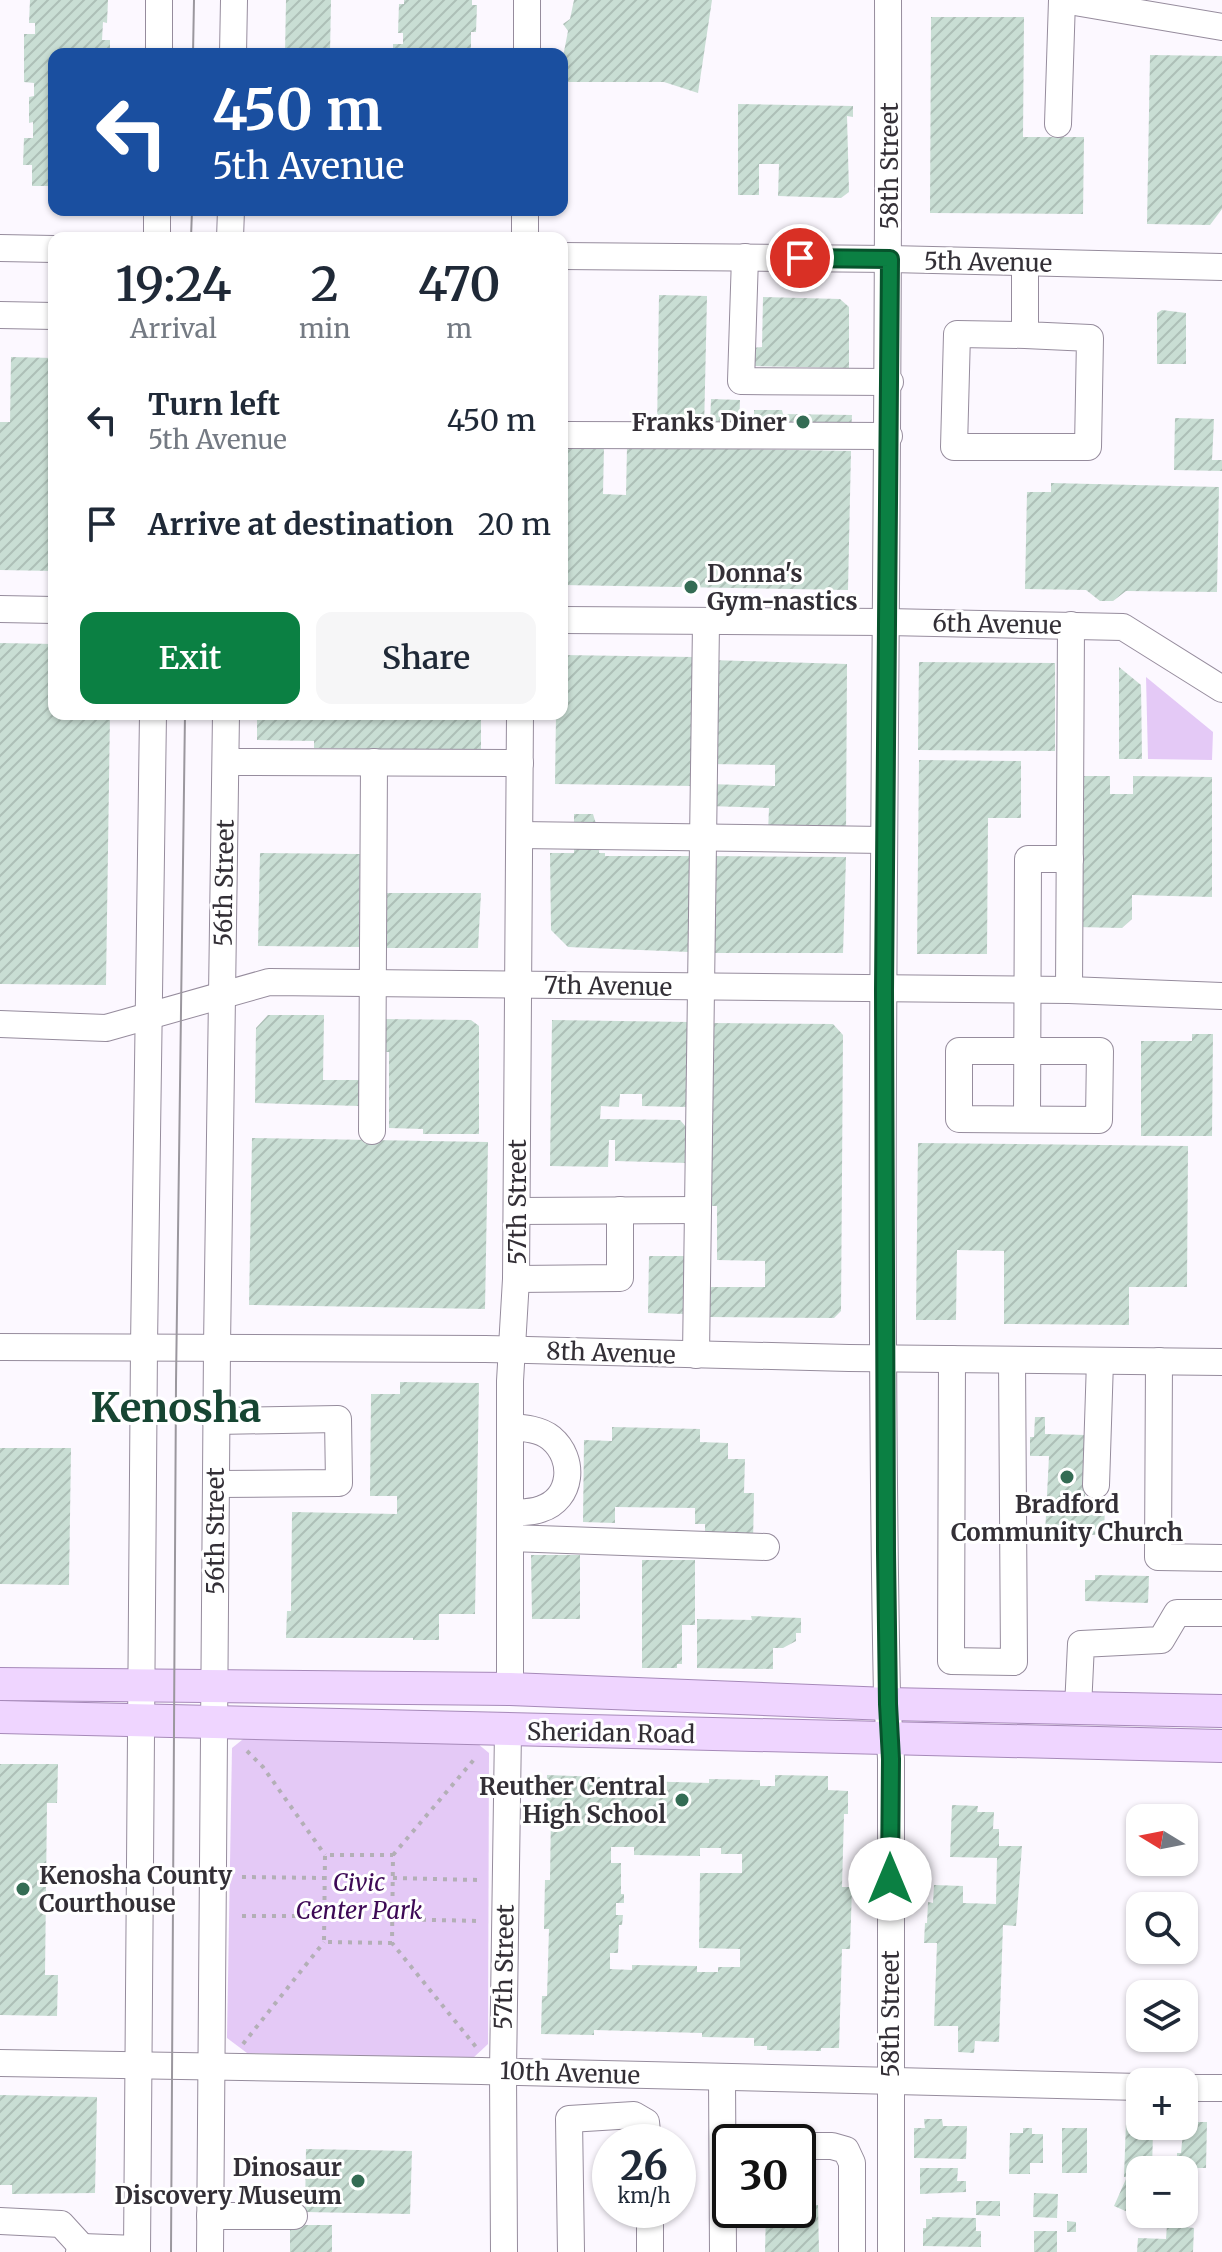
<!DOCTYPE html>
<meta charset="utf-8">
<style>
body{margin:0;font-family:Merriweather,serif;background:#f6f6f7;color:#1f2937;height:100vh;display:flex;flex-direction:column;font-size:30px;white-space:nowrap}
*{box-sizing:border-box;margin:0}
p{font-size:26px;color:#747a83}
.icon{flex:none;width:44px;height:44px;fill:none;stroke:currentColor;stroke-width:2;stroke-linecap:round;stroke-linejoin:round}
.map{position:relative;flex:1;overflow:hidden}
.panel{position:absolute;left:48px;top:232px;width:520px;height:488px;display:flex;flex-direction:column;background:#fff;border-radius:16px;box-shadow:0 2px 6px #0004}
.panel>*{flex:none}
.banner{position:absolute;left:48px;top:48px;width:520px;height:168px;border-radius:16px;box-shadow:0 2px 6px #0004;background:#1a4fa0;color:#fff;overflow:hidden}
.needle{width:52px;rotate:280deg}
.buttons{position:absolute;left:1126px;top:1804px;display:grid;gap:16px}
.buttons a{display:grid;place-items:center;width:72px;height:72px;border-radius:16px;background:#fff;box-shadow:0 2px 6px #0004;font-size:40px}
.speed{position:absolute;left:592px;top:2124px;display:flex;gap:16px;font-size:40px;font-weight:700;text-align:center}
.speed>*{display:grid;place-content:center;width:104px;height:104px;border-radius:50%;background:#fff;box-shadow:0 2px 6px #0004;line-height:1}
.speed small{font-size:20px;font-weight:400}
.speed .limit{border:4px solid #111;border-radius:12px;background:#fff;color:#111}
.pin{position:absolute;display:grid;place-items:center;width:68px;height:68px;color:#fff;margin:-34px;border:4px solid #fff;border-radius:50%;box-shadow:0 2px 8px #0007}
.me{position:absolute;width:88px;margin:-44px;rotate:0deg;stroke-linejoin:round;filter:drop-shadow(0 0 6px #0008)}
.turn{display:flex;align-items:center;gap:28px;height:168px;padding:0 32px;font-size:36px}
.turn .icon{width:104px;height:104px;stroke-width:2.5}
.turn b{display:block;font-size:56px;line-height:68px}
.eta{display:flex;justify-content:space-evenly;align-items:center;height:136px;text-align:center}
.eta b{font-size:48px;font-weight:600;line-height:56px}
.primary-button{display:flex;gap:16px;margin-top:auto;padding:16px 32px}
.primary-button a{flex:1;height:92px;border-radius:16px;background:#0b8043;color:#fff;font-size:32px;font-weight:600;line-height:92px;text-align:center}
.primary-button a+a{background:#f6f6f7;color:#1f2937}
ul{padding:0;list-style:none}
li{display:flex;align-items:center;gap:24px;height:104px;padding:0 32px}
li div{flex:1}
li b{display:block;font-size:30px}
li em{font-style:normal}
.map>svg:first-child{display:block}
.park{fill:#e4c9f6}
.building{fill:url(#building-hatch);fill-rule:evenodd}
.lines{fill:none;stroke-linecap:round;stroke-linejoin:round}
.minor-casing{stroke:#968c9d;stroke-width:28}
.major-casing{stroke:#a689b9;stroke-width:34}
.path{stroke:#b3afb6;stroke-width:4;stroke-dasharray:4 6;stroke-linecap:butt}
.minor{stroke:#fff;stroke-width:26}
.major{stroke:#efd5ff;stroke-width:32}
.tram{stroke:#9b979e;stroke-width:2}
.route-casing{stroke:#07532c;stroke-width:20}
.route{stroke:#0b8043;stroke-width:14}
.poi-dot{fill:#346c54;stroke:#fff;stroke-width:3}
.labels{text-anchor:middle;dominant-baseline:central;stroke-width:6;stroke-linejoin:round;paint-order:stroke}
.street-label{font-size:24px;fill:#332f36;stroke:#fff}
.poi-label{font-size:24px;font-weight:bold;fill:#332f36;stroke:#fff;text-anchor:end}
.park-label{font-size:24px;font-style:italic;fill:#3d0955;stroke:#fff}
.town-label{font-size:40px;font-weight:bold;fill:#164532;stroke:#fff}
</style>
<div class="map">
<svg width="1222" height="2252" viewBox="0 0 1222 2252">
<defs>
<pattern id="building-hatch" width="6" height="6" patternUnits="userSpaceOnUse" patternTransform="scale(2)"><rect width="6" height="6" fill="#c9ded4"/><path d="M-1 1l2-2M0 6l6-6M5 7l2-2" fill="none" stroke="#adbfb7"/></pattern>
</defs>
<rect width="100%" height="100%" fill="#fcf8ff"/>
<!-- park -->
<g class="park">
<polygon points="1146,677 1213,732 1212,760 1148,759"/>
<polygon points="247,1736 472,1739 489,1753 488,2044 472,2059 247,2053 227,2038 232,1748"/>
</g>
<!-- building -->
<g class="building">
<polygon points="30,0 108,0 107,23 103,22 102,40 110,40 110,54 54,54 54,186 32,186 32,165 23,165 24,138 33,138 33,122 29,123 29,97 34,96 34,83 24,82 24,34 35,34 35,23 29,23"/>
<polygon points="286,0 331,0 330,54 285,54"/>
<polygon points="404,0 472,0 472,5 477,5 476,32 471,32 471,50 479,50 479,54 393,54 393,44 403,44 403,33 398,33 399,4 404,4"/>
<polygon points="574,0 712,0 698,93 664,82 562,82 562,62 568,31 563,24 570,19"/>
<polygon points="931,17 1024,17 1023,137 1084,137 1083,214 930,213"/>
<polygon points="1150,55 1222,56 1222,209 1210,225 1147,224"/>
<polygon points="738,104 853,106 853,117 847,116 849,192 841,198 778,196 779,164 759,164 759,195 738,195"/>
<polygon points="659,295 707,296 704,431 657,431"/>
<polygon points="763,297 840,299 849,307 849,368 752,366 752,348 762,347"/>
<polygon points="1162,310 1186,313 1186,364 1157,364 1157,313"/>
<polygon points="11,357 54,358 54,571 0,570 0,422 10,422"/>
<polygon points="711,399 740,400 739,428 710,427"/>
<polygon points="754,410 782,410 783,414 852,415 851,432 754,430"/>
<polygon points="1175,418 1214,419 1212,460 1222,460 1222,471 1174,470"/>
<polygon points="562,445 604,446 603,494 626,495 627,447 851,451 848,590 562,585"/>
<polygon points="1051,483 1219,487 1217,592 1126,591 1113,601 1100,601 1086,590 1025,589 1027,492 1051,492"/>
<polygon points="0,643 54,644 54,714 110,714 106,985 0,984"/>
<polygon points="562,655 693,657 692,786 555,784 556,714 562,714"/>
<polygon points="708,660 847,664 846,834 768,833 769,808 708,806 709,784 775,786 775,765 707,764"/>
<polygon points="919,662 1055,663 1055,751 918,750"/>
<polygon points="1119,667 1141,685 1142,759 1119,759"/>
<polygon points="257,714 481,714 481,751 314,748 314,741 257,740"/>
<polygon points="919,760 1021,761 1021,818 988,818 987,954 917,954"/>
<polygon points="1073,776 1110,776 1110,794 1133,794 1133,776 1212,777 1212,897 1132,895 1132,919 1122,928 1078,927"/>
<polygon points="574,814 593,814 600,837 599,853 605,853 605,856 689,856 689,952 568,947 551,930 550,853 574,853"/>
<polygon points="260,853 360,854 359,947 258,946"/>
<polygon points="709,856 846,857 843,953 710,953"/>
<polygon points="380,893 481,893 478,948 378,948"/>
<polygon points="268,1015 324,1015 323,1080 360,1080 359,1106 255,1103 256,1028"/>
<polygon points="379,1019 471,1020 479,1026 479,1134 423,1134 423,1129 389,1128 389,1052 378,1052"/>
<polygon points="552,1020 688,1022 687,1107 642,1106 642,1094 620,1094 619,1107 601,1106 600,1119 680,1120 688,1129 687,1163 615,1161 615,1140 609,1140 608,1167 550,1166"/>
<polygon points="710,1023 833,1024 843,1035 841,1311 834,1318 710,1317 710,1287 765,1287 765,1261 717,1260 717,1206 709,1206"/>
<polygon points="1192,1034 1213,1034 1212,1136 1141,1136 1141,1041 1192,1041"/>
<polygon points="252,1138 488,1142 485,1309 249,1305"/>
<polygon points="918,1143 1188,1146 1187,1287 1129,1287 1129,1325 1004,1324 1004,1251 957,1250 956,1320 916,1320"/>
<polygon points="649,1256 686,1256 685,1314 648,1313"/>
<polygon points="400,1382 479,1383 475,1614 439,1614 439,1640 413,1640 413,1638 286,1638 287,1611 291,1611 292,1512 397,1514 397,1496 370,1496 371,1394 400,1394"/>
<polygon points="1035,1417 1045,1417 1045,1434 1086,1435 1085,1498 1102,1499 1102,1507 1105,1506 1104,1535 1045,1534 1049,1456 1030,1456 1030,1437 1034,1437"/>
<polygon points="612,1427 700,1429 700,1442 728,1443 728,1459 745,1459 744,1493 754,1493 753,1543 705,1539 705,1524 695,1524 695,1508 615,1507 615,1523 583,1522 584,1440 612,1441"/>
<polygon points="0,1448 71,1448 69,1585 0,1584"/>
<polygon points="531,1555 580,1555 580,1619 532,1619"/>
<polygon points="642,1560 695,1560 695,1625 682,1625 682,1664 677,1664 677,1668 642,1668"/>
<polygon points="1095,1575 1149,1576 1148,1603 1085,1601 1085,1580 1095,1580"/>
<polygon points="751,1616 801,1618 801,1633 796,1633 796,1641 783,1648 773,1648 773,1669 697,1668 697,1619 752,1620"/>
<polygon points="0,1764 58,1764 57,1803 47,1803 45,1975 58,1975 57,2016 0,2015"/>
<path d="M547 1775 600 1777V1780L709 1783V1779L760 1780V1786H775V1775L828 1776V1790L848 1791V1814H844L842 1887H852L850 1949H842L839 2048H821V2051L767 2050V2046H754V2038L702 2037V2033L594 2030V2035L541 2034 542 1996H547L549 1929H544L545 1880H550L551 1812H546ZM611 1847H634V1855L700 1856V1848H721V1854H742V1873H700L699 1948 740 1949V1967H718V1972H697V1966L632 1965V1970L610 1969V1953H618L619 1925H622L623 1915H616V1903H624V1894H621V1863H611Z"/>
<polygon points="952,1805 978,1806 977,1812 994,1812 993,1829 999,1829 999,1846 1022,1846 1016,1926 1003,1925 999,2042 975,2041 974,2053 958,2052 958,2026 934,2026 937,1943 924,1943 925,1923 927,1923 928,1902 933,1903 934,1885 963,1886 963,1903 996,1904 997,1858 950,1857"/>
<polygon points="0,2095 97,2097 95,2193 12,2194 12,2185 0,2185"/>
<polygon points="924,2119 942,2119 943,2126 967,2126 966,2159 914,2158 914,2128 925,2128"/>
<polygon points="1126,2121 1140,2122 1140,2126 1151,2126 1150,2131 1153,2131 1152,2170 1140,2170 1140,2177 1124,2177"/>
<polygon points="1184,2122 1207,2122 1206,2168 1177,2168 1177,2153 1181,2153"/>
<polygon points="1023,2128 1032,2128 1032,2134 1043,2134 1043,2163 1030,2163 1030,2174 1009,2174 1010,2133 1023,2133"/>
<rect x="1062" y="2128" width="25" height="45"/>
<polygon points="306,2149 412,2151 410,2214 305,2212"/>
<polygon points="920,2168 958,2168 957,2181 966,2181 966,2192 920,2194"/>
<polygon points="1126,2179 1140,2184 1140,2214 1146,2214 1144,2219 1114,2206"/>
<polygon points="1034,2193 1058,2194 1057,2218 1033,2217"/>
<polygon points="976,2201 1000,2201 1000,2216 976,2215"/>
<polygon points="798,2205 818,2205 819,2252 765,2252 766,2210 798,2210"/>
<polygon points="932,2217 976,2218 976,2231 981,2231 981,2247 923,2246 923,2228 926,2228 926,2219 932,2219"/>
<polygon points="1067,2221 1076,2222 1076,2232 1067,2232"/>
<rect x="290" y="2225" width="42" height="27"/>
<polygon points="1167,2225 1194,2228 1193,2252 1137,2252 1138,2238 1166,2239"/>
<rect x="1034" y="2231" width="23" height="21"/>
</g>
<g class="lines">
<!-- minor casing -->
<g class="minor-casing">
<g id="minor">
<path d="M888 0C890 566 876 1131 887 1697 888 1718 890 1738 891 1759V2252"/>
<polyline points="1063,0 1222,27"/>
<polyline points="159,54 159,0"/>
<polyline points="233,54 234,0"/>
<polyline points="527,54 527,0"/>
<polyline points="1058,124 1062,0"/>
<polyline points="157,238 157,210"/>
<polyline points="230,238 231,210"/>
<polyline points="525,238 525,210"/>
<polyline points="0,248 54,249"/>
<polyline points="562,256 890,259 1222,267"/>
<polyline points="745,257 741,381 890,382"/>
<polyline points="0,315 54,316"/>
<polyline points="1025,335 1090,338 1088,447 954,447 957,334 1025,335 1025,263"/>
<polyline points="562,435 889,436"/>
<polyline points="0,609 54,610"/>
<polyline points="562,620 887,622 1123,627 1222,689"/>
<polyline points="226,762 520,763"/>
<polyline points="520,835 884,840"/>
<polyline points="1069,990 1071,625"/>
<polyline points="0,1024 106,1028 269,982 1069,990 1222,996"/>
<polygon points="959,1051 1100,1051 1099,1120 959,1119"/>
<polyline points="1027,1119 1028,859 1070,859"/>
<polyline points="372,1131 374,762"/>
<polyline points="517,1211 698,1210"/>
<polyline points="516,1279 620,1278 620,1210"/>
<polyline points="0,1347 485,1349 849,1358 1222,1362"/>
<polyline points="696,1355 706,623"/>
<polyline points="952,1359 951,1661 1014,1662 1012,1360"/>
<polyline points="1159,1361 1158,1557 1222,1558"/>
<polyline points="216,1484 339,1483 338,1419 216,1421"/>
<polyline points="1096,1485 1100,1361"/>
<path d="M510 1513C520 1512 531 1513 541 1509 572 1499 576 1459 551 1438 540 1429 524 1428 510 1427"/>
<polyline points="510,1538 766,1547"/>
<polyline points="510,1689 510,1381 516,1279 520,714"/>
<polyline points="1078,1708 1081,1644 1161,1640 1177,1613 1222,1613"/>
<polyline points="0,2063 481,2071 1140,2087"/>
<polyline points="722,2077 723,2252"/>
<polyline points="1184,2088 1222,2088"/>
<polyline points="798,2146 832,2146 846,2150 852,2163 852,2252"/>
<polyline points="650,2210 650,2252"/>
<polyline points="210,2216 294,2216"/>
<polyline points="0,2221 61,2224 82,2247"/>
<polyline points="79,2252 82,2247 137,2249"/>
<polyline points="137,2252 144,1346 153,714"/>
<polyline points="210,2252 217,1347 226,714"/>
<polyline points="504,2252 503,2071 508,1730"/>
<polyline points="571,2252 569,2119 634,2115 646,2122 648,2142"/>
</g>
</g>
<!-- major casing -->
<g class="major-casing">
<g id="major">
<polyline points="0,1684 510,1689 888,1704 1222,1711"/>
<polyline points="0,1717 1222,1746"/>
</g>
</g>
<!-- path -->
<g class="path">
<polyline points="247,1751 263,1767 325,1855"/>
<polyline points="393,1855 477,1756"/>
<polyline points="242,1877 325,1878"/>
<polyline points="393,1878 479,1880"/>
<polyline points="242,1916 324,1916"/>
<polyline points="392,1919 480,1921"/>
<polyline points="392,1943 324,1942 325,1855 393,1855 392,1943 476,2047"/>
<polyline points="243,2044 324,1942"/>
</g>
<!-- minor -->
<use href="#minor" class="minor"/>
<!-- major -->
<use href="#major" class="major"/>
<!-- tram -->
<g class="tram">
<polyline points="193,54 194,0"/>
<polyline points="191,238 192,210"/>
<polyline points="171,2252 176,1383 185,714"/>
</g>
</g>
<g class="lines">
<!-- route casing -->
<g class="route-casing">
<polyline id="route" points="800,258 890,259 884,990 886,1551 888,1704 891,1759 890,1879"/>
</g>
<!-- route -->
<use href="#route" class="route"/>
</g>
<!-- markers -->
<g class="poi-dot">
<circle cx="803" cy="422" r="8"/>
<circle cx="691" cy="587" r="8"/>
<circle cx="1067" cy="1477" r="8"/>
<circle cx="682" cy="1800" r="8"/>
<circle cx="23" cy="1889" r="8"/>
<circle cx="358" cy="2181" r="8"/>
</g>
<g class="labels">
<!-- street labels -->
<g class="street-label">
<text transform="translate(889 166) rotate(-90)">58th Street</text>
<text transform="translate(988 262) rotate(1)">5th Avenue</text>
<text transform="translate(997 624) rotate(1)">6th Avenue</text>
<text transform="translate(224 883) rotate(-89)">56th Street</text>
<text transform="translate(608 986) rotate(1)">7th Avenue</text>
<text transform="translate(517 1202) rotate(-90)">57th Street</text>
<text transform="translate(611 1353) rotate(2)">8th Avenue</text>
<text transform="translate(215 1531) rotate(-90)">56th Street</text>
<text transform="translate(611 1733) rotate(1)">Sheridan Road</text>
<text transform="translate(504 1967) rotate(-89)">57th Street</text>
<text transform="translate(890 2014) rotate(-90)">58th Street</text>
<text transform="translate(570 2073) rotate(2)">10th Avenue</text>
</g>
<!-- poi labels -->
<g class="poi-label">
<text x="787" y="422">Franks Diner</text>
<text x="707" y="573" text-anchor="start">Donna's<tspan x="707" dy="28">Gym-nastics</tspan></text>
<text x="1067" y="1504" text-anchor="middle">Bradford<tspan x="1067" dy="28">Community Church</tspan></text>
<text x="666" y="1786">Reuther Central<tspan x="666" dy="28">High School</tspan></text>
<text x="39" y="1875" text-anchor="start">Kenosha County<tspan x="39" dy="28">Courthouse</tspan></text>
<text x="342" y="2167">Dinosaur<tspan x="342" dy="28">Discovery Museum</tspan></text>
</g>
<!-- park labels -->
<g class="park-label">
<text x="359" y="1882">Civic<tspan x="359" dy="28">Center Park</tspan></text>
</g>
<!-- town labels -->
<g class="town-label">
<text x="176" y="1408">Kenosha</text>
</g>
</g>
</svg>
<div class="buttons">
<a><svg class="needle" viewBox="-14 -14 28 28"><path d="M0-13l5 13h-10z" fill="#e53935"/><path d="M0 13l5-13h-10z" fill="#747a83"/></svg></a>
<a><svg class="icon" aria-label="search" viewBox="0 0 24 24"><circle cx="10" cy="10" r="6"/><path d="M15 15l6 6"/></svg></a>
<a><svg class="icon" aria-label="layers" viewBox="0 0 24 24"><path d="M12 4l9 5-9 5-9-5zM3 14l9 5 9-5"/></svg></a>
<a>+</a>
<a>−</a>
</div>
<div class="speed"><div>26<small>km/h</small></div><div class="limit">30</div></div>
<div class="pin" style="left:800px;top:258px;background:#d93025"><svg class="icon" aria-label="arrive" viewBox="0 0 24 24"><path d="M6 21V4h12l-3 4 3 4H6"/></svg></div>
<svg class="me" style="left:890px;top:1879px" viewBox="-20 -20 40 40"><circle r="19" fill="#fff"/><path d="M0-13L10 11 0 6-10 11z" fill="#0b8043"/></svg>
<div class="banner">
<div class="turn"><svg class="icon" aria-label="left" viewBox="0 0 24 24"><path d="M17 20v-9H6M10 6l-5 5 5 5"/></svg><div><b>450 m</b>5th Avenue</div></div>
</div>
<section class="panel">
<div class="eta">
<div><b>19:24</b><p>Arrival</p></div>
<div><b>2</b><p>min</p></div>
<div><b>470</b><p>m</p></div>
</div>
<ul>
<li><svg class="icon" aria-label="left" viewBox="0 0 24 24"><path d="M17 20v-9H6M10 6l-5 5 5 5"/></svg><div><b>Turn left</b><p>5th Avenue</p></div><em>450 m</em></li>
<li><svg class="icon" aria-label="arrive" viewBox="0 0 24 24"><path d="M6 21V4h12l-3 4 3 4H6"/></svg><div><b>Arrive at destination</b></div><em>20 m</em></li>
</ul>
<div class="primary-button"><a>Exit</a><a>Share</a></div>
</section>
</div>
